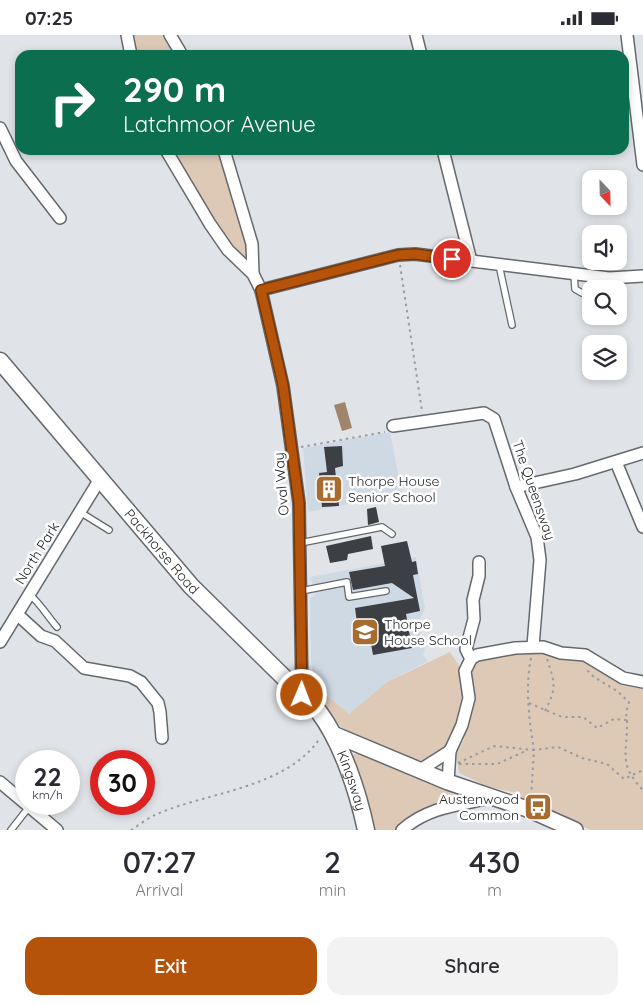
<!DOCTYPE html>
<style>
body{margin:0;font-family:Quicksand,sans-serif;background:#f2f2f3;color:#2b2b33;height:100vh;display:flex;flex-direction:column;font-size:19px;white-space:nowrap}
*{box-sizing:border-box;margin:0}
p{font-size:16px;color:#7c7c81}
.icon{flex:none;width:28px;height:28px;fill:none;stroke:currentColor;stroke-width:2;stroke-linecap:round;stroke-linejoin:round}
.map{position:relative;height:795px;overflow:hidden}
.details{display:flex;flex-direction:column;background:#fff;flex:1}
.details>*{flex:none}
.banner{position:absolute;left:15px;top:15px;width:614px;height:105px;border-radius:15px;box-shadow:0 2px 8px #0003;background:#0b6e4f;color:#fff;overflow:hidden}
.needle{width:32px;rotate:158deg}
.tools{position:absolute;left:582px;top:135px;display:grid;gap:10px}
.tools a{display:grid;place-items:center;width:45px;height:45px;border-radius:10px;background:#fff;box-shadow:0 2px 8px #0003;font-size:25px}
.speed{position:absolute;left:15px;top:715px;display:flex;gap:10px;font-size:25px;font-weight:700;text-align:center}
.speed>*{display:grid;place-content:center;width:65px;height:65px;border-radius:50%;background:#fff;box-shadow:0 2px 8px #0003;line-height:1}
.speed small{font-size:12px;font-weight:400}
.speed .limit{border:8px solid #d22;background:#fff;color:#111}
.pin{position:absolute;display:grid;place-items:center;width:42px;height:42px;color:#fff;margin:-21px;border:2px solid #fff;border-radius:50%;box-shadow:0 1px 5px #0007}
.me{position:absolute;width:55px;margin:-28px;rotate:1deg;stroke-linejoin:round;filter:drop-shadow(0 0 4px #0008)}
.turn{display:flex;align-items:center;gap:18px;height:105px;padding:0 25px;font-size:22px}
.turn .icon{width:65px;height:65px;stroke-width:2.5}
.turn b{display:block;font-size:35px;line-height:42px}
.eta{display:flex;justify-content:space-evenly;align-items:center;height:85px;text-align:center}
.eta b{font-size:30px;font-weight:600;line-height:35px}
.button{display:flex;gap:10px;margin-top:auto;padding:10px 25px}
.button a{flex:1;height:58px;border-radius:15px;background:#b45309;color:#fff;font-size:20px;font-weight:600;line-height:58px;text-align:center}
.button a+a{background:#f2f2f3;color:#2b2b33}
.status{display:flex;justify-content:space-between;align-items:center;height:35px;padding:0 25px;background:#fff;direction:ltr}
.status svg{height:14px;fill:currentColor}
.map>svg:first-child{display:block}
.built{fill:#cfd9e4}
.green{fill:#dec9b7}
.water{fill:#a0856d}
.building{fill:#3c3f43}
.lines{fill:none;stroke-linecap:round;stroke-linejoin:round}
.service-casing{stroke:#65696d;stroke-width:8}
.minor-casing{stroke:#65696d;stroke-width:14}
.tertiary-casing{stroke:#65696d;stroke-width:18}
.secondary-casing{stroke:#65696d;stroke-width:19}
.path{stroke:#989b9f;stroke-width:2;stroke-dasharray:2.5 4;stroke-linecap:butt}
.service{stroke:#fff;stroke-width:5.5}
.minor{stroke:#fff;stroke-width:11}
.tertiary{stroke:#fff;stroke-width:15}
.secondary{stroke:#fff;stroke-width:16}
.route-casing{stroke:#753606;stroke-width:12}
.route{stroke:#b45309;stroke-width:9}
.labels{text-anchor:middle;dominant-baseline:central;stroke-width:5;stroke-linejoin:round;paint-order:stroke}
.poi-label{font-size:14px;fill:#222425;stroke:#fff;text-anchor:start}
.street-label{font-size:14px;fill:#222425;stroke:#fff}
</style>
<div class="status"><b>07:25</b><svg viewBox="0 0 49 12"><path d="M0 12V9h3v3zM5 12V6h3v6zM10 12V3h3v9zM15 12V0h3v12zM26 1h20v11H26zM47 4h2v5h-2z"/></svg></div>
<div class="map">
<svg width="643" height="795" viewBox="0 0 643 795">
<rect width="100%" height="100%" fill="#e0e4e9"/>
<!-- built -->
<g class="built">
<polygon points="390,397 402,458 308,477 303,413"/>
<polygon points="416,522 425,573 420,585 419,593 425,616 423,620 428,626 387,647 349,679 320,656 315,649 311,626 310,564 316,559 310,542"/>
</g>
<!-- green -->
<g class="green">
<polygon points="130,0 164,0 176,20 136,20"/>
<polygon points="171,115 218,115 246,205 246,222 239,222 216,190"/>
<polygon points="538,616 575,625 590,623 643,651 643,795 591,795 510,762 517,758 489,752 459,738 456,719 464,705 472,664 471,629 483,620"/>
<path d="M450 617C453 622 458 627 460 634 470 666 457 727 414 726 376 711 308 690 313 637L319 654 349 679 387 647Z"/>
<polygon points="354,719 358,719 475,763 398,795 374,795 350,724"/>
</g>
<!-- water -->
<polygon class="water" points="345,367 352,393 342,396 334,370"/>
<!-- building -->
<g class="building">
<polygon points="342,411 343,431 335,433 339,471 322,472 319,438 327,437 324,412"/>
<polygon points="376,472 379,487 368,490 367,474"/>
<polygon points="371,501 373,514 348,519 347,525 330,528 326,511"/>
<polygon points="407,506 412,527 416,526 418,539 413,540 420,576 406,579 412,613 373,620 367,586 357,588 355,573 414,563 392,548 353,555 349,537 385,531 381,511"/>
</g>
<g class="lines">
<!-- service casing -->
<g class="service-casing">
<g id="service">
<polyline points="499,230 512,290"/>
<polyline points="574,239 575,254 582,258"/>
<polyline points="80,477 109,495"/>
<polyline points="300,508 382,492 392,499"/>
<polyline points="301,556 347,547 349,562 386,556"/>
<path d="M29 559C41 569 47 581 57 592"/>
<polyline points="11,795 29,772"/>
</g>
</g>
<!-- minor casing -->
<g class="minor-casing">
<g id="minor">
<polyline points="127,0 131,20"/>
<polyline points="170,0 182,20"/>
<polyline points="416,0 421,20"/>
<polyline points="627,0 643,130"/>
<polyline points="0,93 16,126 60,183"/>
<polyline points="166,115 210,189 228,215 253,239 261,255 283,351 299,468 302,660"/>
<polyline points="224,115 252,209 253,239"/>
<polyline points="443,115 471,226"/>
<polyline points="261,255 398,220 415,219 609,243 643,241"/>
<polyline points="393,391 484,378 494,384 516,452 537,502 540,525 533,611"/>
<polyline points="616,427 643,492"/>
<polyline points="516,452 575,439 643,418"/>
<polyline points="18,580 41,601 55,606 84,633 130,641 141,647 158,668 160,677 162,703"/>
<polyline points="0,607 100,444"/>
<polyline points="471,624 466,614 474,584 473,565 479,541 479,527"/>
<polyline points="420,735 450,716"/>
<polyline points="0,747 57,795"/>
<polyline points="448,747 450,716 462,690 469,663 465,636 471,624 477,620 515,613 543,612 561,618 585,620 623,643 643,647"/>
<path d="M402 795C428 772 458 770 491 763"/>
</g>
</g>
<!-- tertiary casing -->
<g class="tertiary-casing">
<polyline id="tertiary" points="333,699 448,747 530,775 575,795"/>
</g>
<!-- secondary casing -->
<g class="secondary-casing">
<g id="secondary">
<path id="s1" d="M0 326 191 551 319 677C342 708 358 757 366 795"/>
</g>
</g>
<!-- path -->
<g class="path">
<polyline points="400,230 422,376"/>
<polyline points="301,412 385,397"/>
<path d="M531 623C525 653 529 685 534 715L558 712 582 723 607 729 624 744 643 735"/>
<polyline points="529,668 562,682 583,682 597,693 614,684 627,685 626,678 629,667 617,656 594,642 585,633"/>
<path d="M545 676C557 653 555 648 547 624"/>
<path d="M627 685C628 718 617 728 643 755"/>
<polyline points="458,728 494,711 534,715 531,763"/>
<polyline points="459,729 497,729 528,715"/>
<path d="M131 795C139 790 148 783 157 779 208 757 287 753 320 703"/>
</g>
<!-- service -->
<use href="#service" class="service"/>
<!-- minor -->
<use href="#minor" class="minor"/>
<!-- tertiary -->
<use href="#tertiary" class="tertiary"/>
<!-- secondary -->
<use href="#secondary" class="secondary"/>
</g>
<g class="lines">
<!-- route casing -->
<g class="route-casing">
<polyline id="route" points="302,660 299,468 283,350 261,255 398,220 415,219 452,224"/>
</g>
<!-- route -->
<use href="#route" class="route"/>
</g>
<!-- icons -->
<defs>
<g id="building-square" transform="scale(1.4375)"><rect x="-9" y="-9" width="18" height="18" rx="4" fill="#a96c30" stroke="#fff"/><path d="M-4-6H4V6H1V3H-1V6H-4ZM-2.5-4.3h1.7v1.8h-1.7ZM.8-4.3h1.7v1.8H.8ZM-2.5-1h1.7V.8h-1.7ZM.8-1h1.7V.8H.8Z" fill="#fff"/></g>
<g id="school-square" transform="scale(1.4375)"><rect x="-9" y="-9" width="18" height="18" rx="4" fill="#a96c30" stroke="#fff"/><path d="M0-5L7-2L0 1L-7-2ZM-4 1L0 2.5L4 1V4Q0 6-4 4Z" fill="#fff"/></g>
<g id="bus-square" transform="scale(1.4375)"><rect x="-9" y="-9" width="18" height="18" rx="4" fill="#a96c30" stroke="#fff"/><path d="M-5-6H5V4H4V6H2V4H-2V6H-4V4H-5ZM-3.5-4V0h7V-4ZM-3.5 1.2v1.5H-2V1.2ZM2 1.2v1.5H3.5V1.2Z" fill="#fff"/></g>
</defs>
<g fill-rule="evenodd">
<use href="#building-square" x="329" y="454"/>
<use href="#school-square" x="365" y="597"/>
<use href="#bus-square" x="538" y="772"/>
</g>
<g class="labels">
<!-- poi labels -->
<g class="poi-label">
<text x="348" y="446">Thorpe House<tspan x="348" dy="16">Senior School</tspan></text>
<text x="384" y="589">Thorpe<tspan x="384" dy="16">House School</tspan></text>
<text x="519" y="764" text-anchor="end">Austenwood<tspan x="519" dy="16">Common</tspan></text>
</g>
<!-- street labels -->
<g class="street-label">
<text transform="translate(281 449) rotate(-95)">Oval Way</text>
<text transform="translate(534 455) rotate(71)">The Queensway</text>
<text stroke="none"><textPath href="#s1" startOffset="250">Packhorse Road</textPath></text>
<text transform="translate(37 518) rotate(-58)">North Park</text>
<text stroke="none"><textPath href="#s1" startOffset="551">Kingsway</textPath></text>
</g>
</g>
</svg>
<div class="tools">
<a><svg class="needle" viewBox="-14 -14 28 28"><path d="M0-13l5 13h-10z" fill="#e53935"/><path d="M0 13l5-13h-10z" fill="#7c7c81"/></svg></a>
<a><svg class="icon" aria-label="sound" viewBox="0 0 24 24"><path d="M4 9h4l5-4v14l-5-4H4zM17 9q2 3 0 6"/></svg></a>
<a><svg class="icon" aria-label="search" viewBox="0 0 24 24"><circle cx="10" cy="10" r="6"/><path d="M15 15l6 6"/></svg></a>
<a><svg class="icon" aria-label="layers" viewBox="0 0 24 24"><path d="M12 4l9 5-9 5-9-5zM3 14l9 5 9-5"/></svg></a>
</div>
<div class="speed"><div>22<small>km/h</small></div><div class="limit">30</div></div>
<div class="pin" style="left:452px;top:224px;background:#d93025"><svg class="icon" aria-label="arrive" viewBox="0 0 24 24"><path d="M6 21V4h12l-3 4 3 4H6"/></svg></div>
<svg class="me" style="left:302px;top:660px" viewBox="-20 -20 40 40"><circle r="17" fill="#b45309" stroke="#fff" stroke-width="3"/><path d="M0-11L8 9 0 5-8 9z" fill="#fff"/></svg>
<div class="banner">
<div class="turn"><svg class="icon" aria-label="right" viewBox="0 0 24 24"><path d="M7 20v-9h11M14 6l5 5-5 5"/></svg><div><b>290 m</b>Latchmoor Avenue</div></div>
</div>
</div>
<section class="details">
<div class="eta">
<div><b>07:27</b><p>Arrival</p></div>
<div><b>2</b><p>min</p></div>
<div><b>430</b><p>m</p></div>
</div>
<div class="button"><a>Exit</a><a>Share</a></div>
</section>
